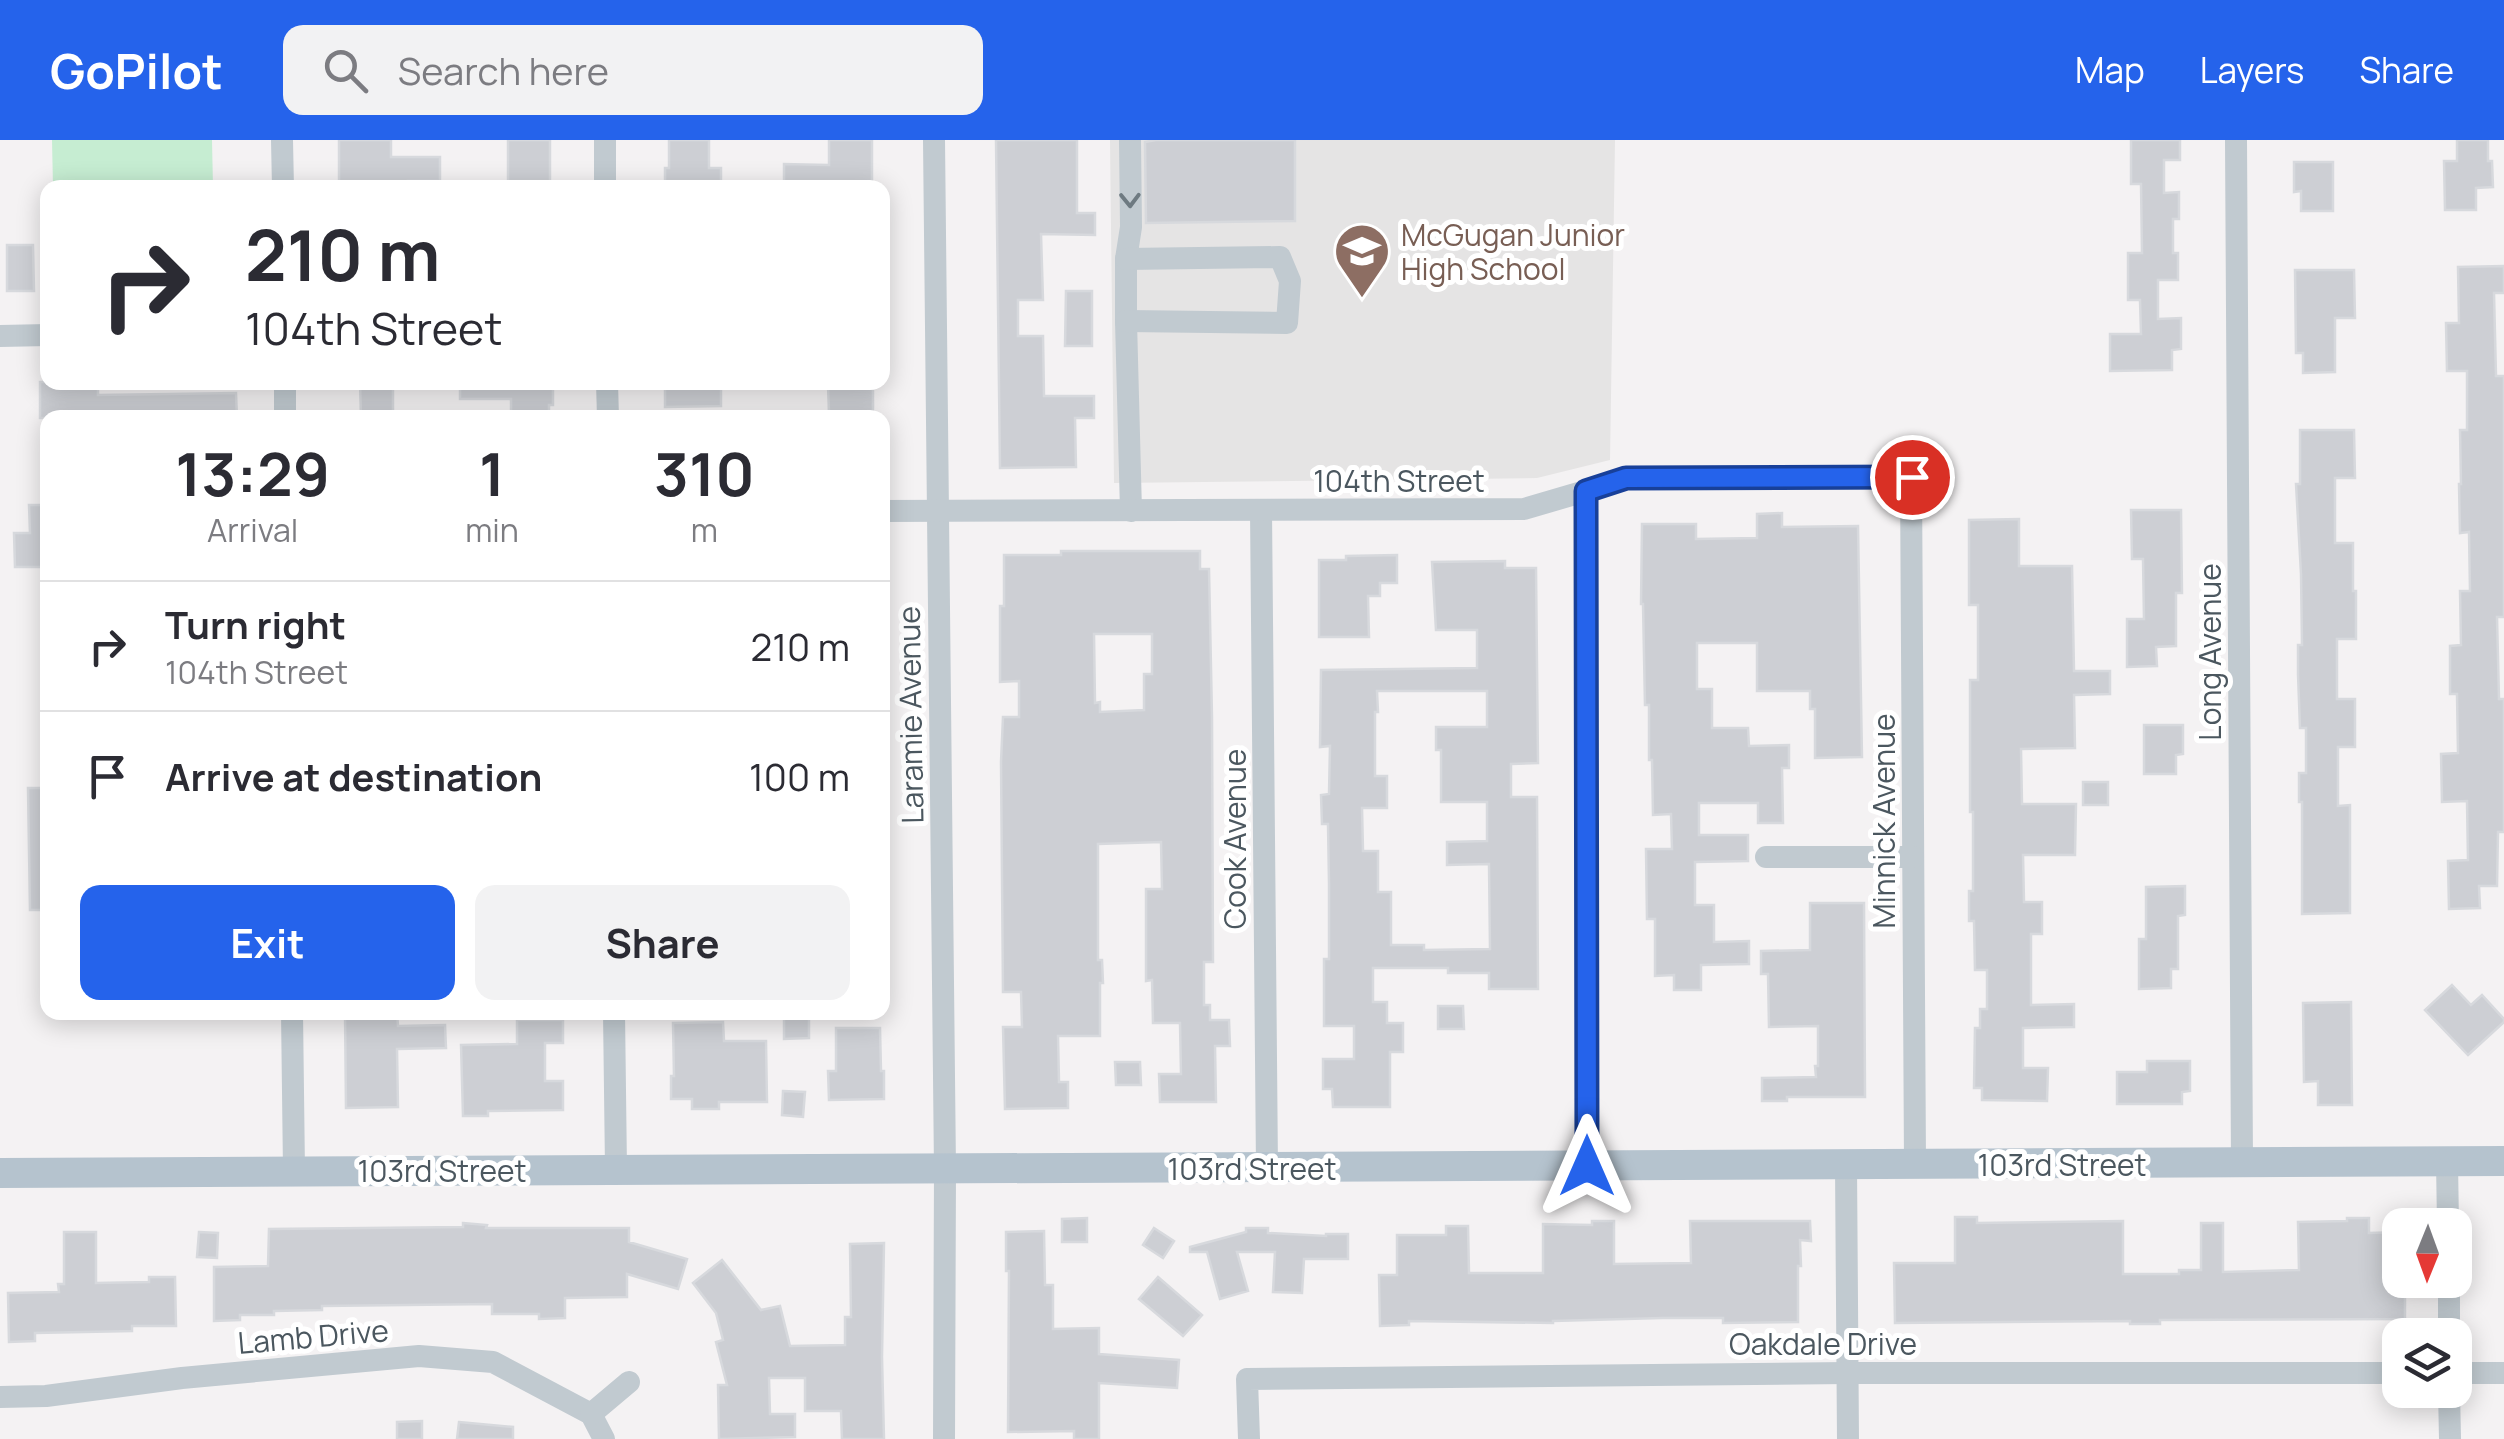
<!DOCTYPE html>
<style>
body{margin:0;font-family:Manrope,sans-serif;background:#f2f2f3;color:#2b2b33;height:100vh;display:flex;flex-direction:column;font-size:38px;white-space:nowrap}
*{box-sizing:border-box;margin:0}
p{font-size:32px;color:#7c7c81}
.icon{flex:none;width:55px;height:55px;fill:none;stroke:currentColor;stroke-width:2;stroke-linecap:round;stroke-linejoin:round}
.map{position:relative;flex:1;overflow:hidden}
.sheet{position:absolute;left:40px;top:270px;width:850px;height:610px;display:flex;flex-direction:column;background:#fff;border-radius:20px;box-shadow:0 5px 25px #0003}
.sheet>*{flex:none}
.banner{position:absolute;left:40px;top:40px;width:850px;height:210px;border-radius:20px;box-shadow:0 5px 25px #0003;background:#fff;color:#2b2b33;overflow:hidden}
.needle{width:65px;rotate:181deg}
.buttons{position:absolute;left:2382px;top:1068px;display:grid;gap:20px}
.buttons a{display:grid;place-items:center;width:90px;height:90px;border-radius:20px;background:#fff;box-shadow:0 5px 25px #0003;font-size:50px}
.pin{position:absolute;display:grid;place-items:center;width:85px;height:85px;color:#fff;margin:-42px;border:5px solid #fff;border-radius:50%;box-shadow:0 2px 10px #0007}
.me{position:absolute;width:110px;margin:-55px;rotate:0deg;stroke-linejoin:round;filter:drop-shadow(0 0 8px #0008)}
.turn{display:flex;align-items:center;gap:35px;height:210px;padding:0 40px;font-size:45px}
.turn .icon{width:130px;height:130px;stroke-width:2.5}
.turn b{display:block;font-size:70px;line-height:85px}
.eta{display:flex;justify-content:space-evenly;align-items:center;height:170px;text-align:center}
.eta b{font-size:60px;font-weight:700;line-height:70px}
.button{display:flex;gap:20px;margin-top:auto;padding:20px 40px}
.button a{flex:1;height:115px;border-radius:20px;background:#2563eb;color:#fff;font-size:40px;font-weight:700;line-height:115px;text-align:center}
.button a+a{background:#f2f2f3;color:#2b2b33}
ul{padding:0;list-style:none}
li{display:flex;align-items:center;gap:30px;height:130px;padding:0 40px;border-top:2px solid #e1e1e2}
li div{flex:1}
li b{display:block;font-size:38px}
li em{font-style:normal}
header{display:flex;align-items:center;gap:60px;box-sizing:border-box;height:140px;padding:0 50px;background:#2563eb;color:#fff}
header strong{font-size:48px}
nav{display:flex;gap:55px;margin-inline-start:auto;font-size:35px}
.search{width:700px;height:90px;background:#f2f2f3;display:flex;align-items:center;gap:25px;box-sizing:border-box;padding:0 35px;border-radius:20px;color:#7c7c81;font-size:38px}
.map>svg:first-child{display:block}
.education{fill:#e5e4e4}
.green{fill:#c6edd2}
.building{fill:#cdcfd4;stroke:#d7d9dd;stroke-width:2.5;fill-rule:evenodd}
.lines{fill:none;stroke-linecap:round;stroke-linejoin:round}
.minor{stroke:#c1cad0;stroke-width:22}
.major{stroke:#b5c3ce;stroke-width:30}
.oneway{stroke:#6e7a81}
.route-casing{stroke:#184099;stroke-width:25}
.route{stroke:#2563eb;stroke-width:18}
.labels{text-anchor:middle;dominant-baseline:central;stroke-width:10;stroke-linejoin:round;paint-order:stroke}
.education-label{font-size:30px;fill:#785e54;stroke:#fff;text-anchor:start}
.street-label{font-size:30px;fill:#4b575f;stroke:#fff}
</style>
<header>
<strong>GoPilot</strong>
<div class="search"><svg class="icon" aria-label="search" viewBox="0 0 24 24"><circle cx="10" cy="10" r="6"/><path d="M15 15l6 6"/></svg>Search here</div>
<nav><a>Map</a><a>Layers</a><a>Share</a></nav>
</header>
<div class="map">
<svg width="2504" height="1299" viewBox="0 0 2504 1299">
<rect width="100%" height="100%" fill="#f4f2f3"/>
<!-- education -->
<polygon class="education" points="1110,0 1615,0 1610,320 1537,338 1114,343"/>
<!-- green -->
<polygon class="green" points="52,0 212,0 213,47 53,47"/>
<!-- building -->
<g class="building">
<polygon points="339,0 391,0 391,17 440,17 440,41 408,41 408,48 339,48"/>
<rect x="508" y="0" width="42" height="48"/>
<polygon points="669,0 709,0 709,28 721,28 721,48 665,48 665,28 669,28"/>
<polygon points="829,0 872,0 872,48 784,47 784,24 829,25"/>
<polygon points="996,0 1077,0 1077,73 1095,73 1095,95 1041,94 1043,160 1018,160 1018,196 1043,196 1044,256 1094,256 1094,278 1075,278 1076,327 1000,328"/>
<polygon points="1156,0 1295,0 1295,81 1146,83 1145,2"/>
<polygon points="2131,0 2180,0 2180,20 2164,20 2164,53 2179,52 2179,79 2173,79 2173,113 2178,113 2178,140 2158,140 2158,179 2181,178 2181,209 2172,210 2172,230 2110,231 2110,194 2141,194 2140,160 2128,160 2128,113 2142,113 2141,44 2131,44"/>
<polygon points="2457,0 2488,0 2488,21 2492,21 2493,47 2476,48 2476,70 2445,70 2444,21 2457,21"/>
<polygon points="2294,22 2333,22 2333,71 2301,71 2301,51 2294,52"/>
<polygon points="7,105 33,105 34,151 7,151"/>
<polygon points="2504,126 2504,153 2494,153 2496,236 2504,236 2504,477 2497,477 2499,559 2504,559 2504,692 2498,692 2497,746 2479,746 2480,768 2449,769 2448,721 2468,720 2467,661 2442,662 2441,614 2458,613 2457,554 2450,554 2450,506 2461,505 2460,451 2470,451 2469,392 2460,393 2459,344 2461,344 2460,290 2467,290 2467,231 2447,231 2446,183 2459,183 2458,127"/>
<polygon points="2295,130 2354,130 2355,178 2335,178 2335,232 2303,233 2303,213 2296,213"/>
<polygon points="1066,151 1092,151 1092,206 1065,206"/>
<polygon points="40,242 98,242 98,255 236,253 237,278 40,278"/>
<polygon points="360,242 393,242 393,278 361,278"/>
<polygon points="460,242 553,242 553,265 549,265 549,277 511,277 511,259 460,259"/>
<polygon points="665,242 721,242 721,266 665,267"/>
<polygon points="828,245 873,245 873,273 829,273"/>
<polygon points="2300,290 2354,290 2355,338 2335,338 2335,403 2353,403 2353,451 2356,451 2356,499 2337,499 2337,559 2355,559 2355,607 2338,607 2338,666 2350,665 2350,773 2302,774 2302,662 2299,662 2299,633 2306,633 2306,588 2300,588 2298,534 2298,505 2302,505 2301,434 2296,344 2300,344"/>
<polygon points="29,365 48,365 48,427 15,427 14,393 30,393"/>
<polygon points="2131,370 2181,370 2182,453 2176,453 2176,506 2156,507 2157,526 2127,527 2127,479 2144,479 2143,419 2132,419"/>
<polygon points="1782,373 1782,387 1858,386 1862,617 1815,618 1815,569 1810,569 1810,551 1757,551 1757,503 1697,503 1697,549 1712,549 1712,588 1748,588 1749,606 1789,605 1789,628 1782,628 1783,683 1758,683 1758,663 1699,663 1699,695 1748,695 1748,721 1695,722 1695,765 1714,765 1714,802 1749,801 1749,824 1701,825 1701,850 1674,850 1674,835 1655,836 1655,779 1647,779 1646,709 1672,709 1671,674 1653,675 1652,620 1649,620 1649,565 1645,565 1643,464 1641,464 1642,384 1696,384 1696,399 1757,398 1757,374"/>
<polygon points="2019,379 2019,426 2072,426 2074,531 2110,531 2110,554 2074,555 2075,608 2021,609 2022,664 2076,664 2075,715 2023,715 2024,762 2042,762 2042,794 2031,794 2031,865 2074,864 2074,887 2023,888 2023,928 2048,928 2047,961 1982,960 1982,948 1974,948 1975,888 1980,888 1980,869 1987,869 1987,830 1975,830 1974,781 1969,781 1969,751 1973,751 1973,672 1970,672 1970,540 1978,540 1978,465 1969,465 1969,380"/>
<path d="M1061 411H1200V429H1209L1212 577 1213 822H1204V865H1210V880H1229L1230 906H1215L1216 962H1160L1159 934H1181L1180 883H1153L1152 840 1146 841V749H1162L1161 702 1098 704V820H1102L1103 843H1100V896H1058L1059 942H1068V968L1005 969 1003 887H1022L1021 852H1003L1001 622 1003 577H1019V541L1000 542V466H1004V415H1061ZM1094 494H1152V534H1144V570L1100 572V562L1095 563Z"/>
<polygon points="1397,415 1397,443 1380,443 1380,456 1368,456 1369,497 1319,497 1319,420 1346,420 1346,416"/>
<path d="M1505 421V428H1536L1538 623 1511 624V657H1537L1538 849H1489V833H1448V828H1373V862H1387V883H1403V912H1390V967H1333L1332 949H1323V919H1354V886H1324V819H1329V743L1328 684H1322L1321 655 1329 654 1330 606 1320 607 1321 530 1477 528V490H1436L1432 422ZM1377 551H1487V587H1436V610H1441V662H1487V701L1447 702V725L1489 724 1490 809 1424 810V805H1391V752H1378V711H1363L1362 668H1387V636H1375V572H1378Z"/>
<polygon points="2144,585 2183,585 2183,614 2176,615 2176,634 2144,634"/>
<rect x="2083" y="642" width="25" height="23"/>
<polygon points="28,648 48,648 47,770 30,770"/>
<polygon points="2185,746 2185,775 2178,776 2178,829 2171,829 2171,848 2139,849 2139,799 2146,799 2146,747"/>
<polygon points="1810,763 1864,763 1865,957 1787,957 1787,961 1762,961 1762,938 1816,937 1815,926 1818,926 1818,886 1769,887 1768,834 1761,834 1761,811 1810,810"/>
<polygon points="2452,845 2471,865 2482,855 2504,879 2504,882 2468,915 2425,870"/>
<polygon points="2351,862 2352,965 2318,965 2318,941 2304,942 2303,863"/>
<polygon points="1438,866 1463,866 1464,889 1438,889"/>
<polygon points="345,872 397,872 398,886 445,885 446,908 397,909 398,967 346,968"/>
<polygon points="809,875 809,898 784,899 784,876"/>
<polygon points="517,880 563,880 563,903 545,903 545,941 563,941 563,970 488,971 488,976 463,976 461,905 517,904"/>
<polygon points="723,882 724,901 766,901 767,962 719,962 719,969 692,969 692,959 671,959 671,936 674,936 673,883"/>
<polygon points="836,888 880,888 881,931 884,931 884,959 829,960 828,931 836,931"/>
<polygon points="2147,921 2190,921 2190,951 2182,952 2182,964 2117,964 2117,932 2147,932"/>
<polygon points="1115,922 1140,922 1141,945 1116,945"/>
<polygon points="783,951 805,952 803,977 782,975"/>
<polygon points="1955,1077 1977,1077 1977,1083 2123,1081 2123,1134 2179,1134 2179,1130 2201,1130 2201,1083 2223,1083 2223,1132 2299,1130 2298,1082 2347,1081 2347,1078 2369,1078 2369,1093 2400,1092 2400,1140 2405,1140 2405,1179 2160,1180 2160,1184 2130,1184 2130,1181 1895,1183 1894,1123 1955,1123"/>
<polygon points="1087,1078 1087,1102 1062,1102 1062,1079"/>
<polygon points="1592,1081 1614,1081 1614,1124 1691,1123 1690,1081 1810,1081 1811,1101 1800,1100 1801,1126 1798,1126 1798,1182 1723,1183 1723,1178 1662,1178 1553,1181 1553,1183 1409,1181 1409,1185 1380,1186 1379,1135 1397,1135 1397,1095 1446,1095 1446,1086 1468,1086 1469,1133 1543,1133 1543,1084 1592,1085"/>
<polygon points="463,1083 487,1085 486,1088 629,1088 629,1102 687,1119 678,1149 627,1134 627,1157 565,1158 565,1178 539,1179 539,1174 492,1174 492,1164 322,1166 322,1170 274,1171 274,1175 240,1175 240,1180 214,1181 214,1127 268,1126 269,1089 463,1087"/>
<polygon points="1154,1088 1174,1101 1163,1118 1143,1105"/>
<polygon points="1246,1088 1268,1088 1268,1093 1326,1096 1326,1094 1348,1094 1348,1119 1304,1119 1302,1153 1273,1152 1275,1112 1237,1112 1248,1151 1220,1159 1207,1112 1190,1112 1190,1107 1246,1092"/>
<polygon points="1044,1091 1045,1145 1053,1145 1053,1189 1099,1188 1099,1214 1179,1220 1177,1248 1099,1243 1099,1299 1074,1299 1074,1291 1008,1292 1009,1131 1006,1131 1006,1092"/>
<polygon points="64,1092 96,1092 96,1143 149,1142 149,1137 175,1137 176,1186 132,1186 132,1191 35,1193 35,1201 9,1202 8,1153 59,1152 58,1144 64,1144"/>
<polygon points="199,1092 218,1093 217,1118 197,1117"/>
<polygon points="884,1103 882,1217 884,1299 842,1299 841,1271 805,1271 805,1238 769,1238 770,1274 795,1274 795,1297 719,1299 718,1245 727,1245 716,1202 723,1200 716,1173 693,1143 722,1120 761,1170 780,1166 790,1206 845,1205 845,1177 851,1177 850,1104"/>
<polygon points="1158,1137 1202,1175 1183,1196 1139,1159"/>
<polygon points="422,1281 422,1299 397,1299 397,1282"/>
<polygon points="459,1282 513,1287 513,1299 457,1299"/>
</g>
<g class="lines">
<!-- minor -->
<g class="minor">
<polyline points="282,0 283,48"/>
<polyline points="605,0 605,48"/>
<polyline points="934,0 945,1030 944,1299"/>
<polyline points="1130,0 1131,87 1126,119 1126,181 1131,371"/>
<polyline points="2236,0 2242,1023"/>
<polyline points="1126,181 1287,183 1290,141 1280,117 1126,119"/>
<polyline points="0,196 48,195"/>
<polyline points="285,242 285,278"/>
<polyline points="607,242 608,278"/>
<polyline points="1586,351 1587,1026"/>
<polyline points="1261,370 1267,1028"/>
<polyline points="882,371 1524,369 1626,339 1911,337 1915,1024"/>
<polyline points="1766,717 1913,717"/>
<polyline points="292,872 294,1031"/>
<polyline points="614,872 616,1029"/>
<polyline points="2447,1022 2448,1085"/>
<polyline points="1846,1025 1848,1299"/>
<polyline points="2449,1140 2449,1195"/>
<polyline points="2455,1233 2504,1233"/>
<polyline points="2449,1250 2450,1299"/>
<polyline points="0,1257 46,1256 182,1238 419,1216 493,1222 591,1274 604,1299"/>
<polyline points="591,1274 629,1242"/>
<polyline points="1249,1299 1247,1239 1847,1233 2400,1233"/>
</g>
<!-- major -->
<polyline class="major" points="0,1033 2504,1021"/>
</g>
<!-- one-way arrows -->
<defs><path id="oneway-chevron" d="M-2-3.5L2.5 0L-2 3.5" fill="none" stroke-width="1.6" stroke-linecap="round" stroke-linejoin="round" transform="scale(2.5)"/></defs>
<use class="oneway" href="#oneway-chevron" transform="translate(1130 60) rotate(89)"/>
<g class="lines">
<!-- route casing -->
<g class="route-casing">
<polyline id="route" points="1587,1026 1586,351 1626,338 1912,337"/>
</g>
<!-- route -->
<use href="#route" class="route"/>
</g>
<!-- icons -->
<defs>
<g id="school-pin" transform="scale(2.875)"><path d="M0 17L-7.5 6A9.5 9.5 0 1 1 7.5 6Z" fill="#8d6e63" stroke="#fff"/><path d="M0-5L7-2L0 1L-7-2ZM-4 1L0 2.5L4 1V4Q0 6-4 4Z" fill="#fff"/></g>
</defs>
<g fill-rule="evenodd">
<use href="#school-pin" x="1362" y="111"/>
</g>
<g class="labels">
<!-- education labels -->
<g class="education-label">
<text x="1401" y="94">McGugan Junior<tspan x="1401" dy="34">High School</tspan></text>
</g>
<!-- street labels -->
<g class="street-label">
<text x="1399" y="340">104th Street</text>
<text transform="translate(2209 512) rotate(-90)">Long Avenue</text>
<text transform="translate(910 575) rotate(-91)">Laramie Avenue</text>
<text transform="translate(1883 681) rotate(-90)">Minnick Avenue</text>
<text transform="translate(1234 699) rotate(-90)">Cook Avenue</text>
<text x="2062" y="1024">103rd Street</text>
<text x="1252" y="1028">103rd Street</text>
<text x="442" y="1030">103rd Street</text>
<text transform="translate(313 1196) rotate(-5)">Lamb Drive</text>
<text x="1823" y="1203">Oakdale Drive</text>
</g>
</g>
</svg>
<div class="buttons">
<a><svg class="needle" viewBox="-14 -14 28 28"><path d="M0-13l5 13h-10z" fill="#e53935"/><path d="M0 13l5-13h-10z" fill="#7c7c81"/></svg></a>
<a><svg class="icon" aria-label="layers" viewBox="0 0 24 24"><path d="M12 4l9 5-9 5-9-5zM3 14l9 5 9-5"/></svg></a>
</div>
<div class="pin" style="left:1912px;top:337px;background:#d93025"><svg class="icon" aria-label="arrive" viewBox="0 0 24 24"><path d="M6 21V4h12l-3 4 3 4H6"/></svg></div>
<svg class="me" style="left:1587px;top:1026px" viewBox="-20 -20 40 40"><path d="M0-17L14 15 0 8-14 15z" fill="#2563eb" stroke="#fff" stroke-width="4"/></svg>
<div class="banner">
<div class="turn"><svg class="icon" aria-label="right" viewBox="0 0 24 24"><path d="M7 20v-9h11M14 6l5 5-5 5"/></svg><div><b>210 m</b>104th Street</div></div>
</div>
<section class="sheet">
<div class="eta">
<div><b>13:29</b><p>Arrival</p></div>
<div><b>1</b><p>min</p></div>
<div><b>310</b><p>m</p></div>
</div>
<ul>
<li><svg class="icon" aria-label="right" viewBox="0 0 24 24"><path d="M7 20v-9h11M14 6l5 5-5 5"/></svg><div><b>Turn right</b><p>104th Street</p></div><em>210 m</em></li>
<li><svg class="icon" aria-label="arrive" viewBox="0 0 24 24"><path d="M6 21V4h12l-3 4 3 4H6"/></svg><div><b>Arrive at destination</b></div><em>100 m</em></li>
</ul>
<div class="button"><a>Exit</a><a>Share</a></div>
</section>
</div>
